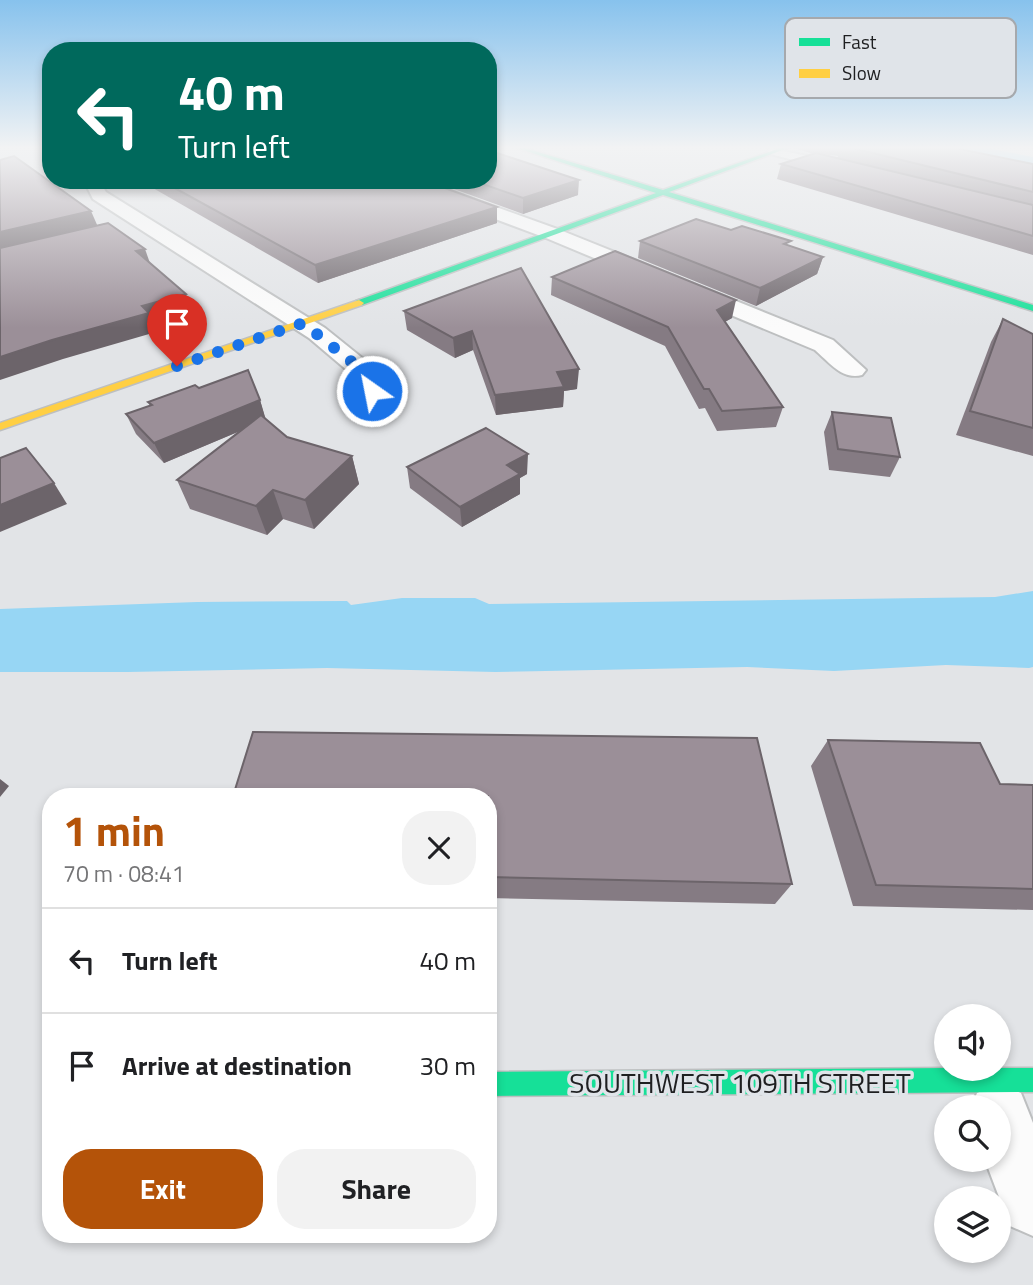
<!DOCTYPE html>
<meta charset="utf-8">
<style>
body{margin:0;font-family:"Titillium Web",sans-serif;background:#f2f2f2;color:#202124;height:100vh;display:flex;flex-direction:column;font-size:26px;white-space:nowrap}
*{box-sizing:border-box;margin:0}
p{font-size:23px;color:#757577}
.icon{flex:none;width:38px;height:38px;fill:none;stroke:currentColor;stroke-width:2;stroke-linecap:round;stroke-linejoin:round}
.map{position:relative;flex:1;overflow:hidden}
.panel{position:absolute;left:42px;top:788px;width:455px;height:455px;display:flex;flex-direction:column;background:#fff;border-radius:28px;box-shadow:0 4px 10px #0003}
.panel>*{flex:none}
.hud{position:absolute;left:42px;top:42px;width:455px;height:147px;border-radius:28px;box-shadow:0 4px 10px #0003;background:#00695c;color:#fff;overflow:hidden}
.controls{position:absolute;left:934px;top:1004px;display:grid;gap:14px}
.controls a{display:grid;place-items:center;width:77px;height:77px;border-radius:50%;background:#fff;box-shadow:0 4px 10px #0003;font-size:35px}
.pin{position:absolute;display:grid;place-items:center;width:60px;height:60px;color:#fff;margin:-72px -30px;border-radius:50% 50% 50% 0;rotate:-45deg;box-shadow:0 0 7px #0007}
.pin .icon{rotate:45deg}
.me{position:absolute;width:77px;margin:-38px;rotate:327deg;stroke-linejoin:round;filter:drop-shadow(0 0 5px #0008)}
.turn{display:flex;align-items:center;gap:24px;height:147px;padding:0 21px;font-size:32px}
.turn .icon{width:91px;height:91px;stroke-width:2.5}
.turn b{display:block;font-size:49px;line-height:60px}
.round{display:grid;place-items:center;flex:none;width:74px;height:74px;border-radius:28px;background:#f2f2f2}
.headline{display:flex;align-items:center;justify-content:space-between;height:119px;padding:0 21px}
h1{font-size:42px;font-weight:700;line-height:52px;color:#b45309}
.action{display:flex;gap:14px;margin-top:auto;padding:14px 21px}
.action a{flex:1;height:80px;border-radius:28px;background:#b45309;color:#fff;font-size:28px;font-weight:700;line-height:80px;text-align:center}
.action a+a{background:#f2f2f2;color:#202124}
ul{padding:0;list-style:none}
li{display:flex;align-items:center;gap:21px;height:105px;padding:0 21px;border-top:2px solid #e0e0e0}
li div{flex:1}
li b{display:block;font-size:26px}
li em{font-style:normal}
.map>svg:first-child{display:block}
.water{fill:#97d6f4}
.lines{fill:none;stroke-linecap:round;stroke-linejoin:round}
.street-casing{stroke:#bdbfc0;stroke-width:4}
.fast-casing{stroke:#bdbfc0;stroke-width:3}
.slow-casing{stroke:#bdbfc0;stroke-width:3}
.street{fill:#fbfbfb;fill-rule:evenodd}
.fast{fill:#16e098;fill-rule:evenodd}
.slow{fill:#ffcf43;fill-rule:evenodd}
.wall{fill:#857b83;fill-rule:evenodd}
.shaded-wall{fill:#6c646a}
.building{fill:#9b8f98;stroke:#6c646a;stroke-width:2}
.route{stroke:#1a73e8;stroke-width:12;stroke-dasharray:0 21.6}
.labels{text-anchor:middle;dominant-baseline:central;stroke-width:7;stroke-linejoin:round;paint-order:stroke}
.near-street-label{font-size:28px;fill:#1e1f21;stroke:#e0e4e9}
.key{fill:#e0e4e9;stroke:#a6a9ad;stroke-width:2}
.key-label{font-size:19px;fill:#1e1f21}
</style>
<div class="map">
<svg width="1033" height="1285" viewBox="0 0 1033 1285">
<rect width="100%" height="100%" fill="#e2e4e7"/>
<!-- water -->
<g class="water">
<polygon points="941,148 987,148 1033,157 1033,168"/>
<polygon points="1033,591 1033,667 1029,668 946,665 834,671 747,667 495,672 327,668 128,672 0,672 0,609 197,602 347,601 351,605 402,598 475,598 489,604 995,597"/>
</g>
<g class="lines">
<!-- street casing -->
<g class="street-casing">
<g id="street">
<polygon points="770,148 857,167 859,170 851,175 845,173 770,154 768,151"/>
<polygon points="92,180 109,180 103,187 106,192 325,328 376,369 391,409 387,415 377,417 367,415 355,377 309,338 93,199 87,187"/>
<path d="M397 180H421L560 230 833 340 866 370 862 375C842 380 830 363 815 350L546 238 399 183Z"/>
<polygon points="999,1084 1021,1093 1033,1123 1033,1236 1010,1226 985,1160 999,1160 999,1108 971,1108 977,1093"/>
</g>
</g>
<!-- fast casing -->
<g class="fast-casing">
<g id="fast">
<polygon points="517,148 525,148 663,190 780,148 788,148 669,192 1033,305 1033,311 663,195 362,305 356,305 356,301 656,193"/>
<polygon points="947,1068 1033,1068 1033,1092 488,1096 488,1072"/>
</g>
</g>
<!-- slow casing -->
<g class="slow-casing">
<polygon id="slow" points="359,300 364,303 362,305 0,430 0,423"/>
</g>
<!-- street -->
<use href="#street" class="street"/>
<!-- fast -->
<use href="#fast" class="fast"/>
<!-- slow -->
<use href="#slow" class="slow"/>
</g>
<!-- wall -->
<g class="wall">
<path d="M794 148H955L1033 164V255L777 179 781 164 814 154ZM823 154 829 155 838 156 837 158Z"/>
<polygon points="139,180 423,180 497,207 497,223 318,283"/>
<polygon points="429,180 488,180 578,195 523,214"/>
<polygon points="731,230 790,246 823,257 817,274 756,306 638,258 640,241"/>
<polygon points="521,268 577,389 564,391 563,407 496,415 473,350 455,358 407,330 404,311"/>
<polygon points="552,277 732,318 725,322 783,407 776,427 717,431 705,408 699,409 665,346 551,295"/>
<polygon points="1003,319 1033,334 1033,456 956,435 991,342"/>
<polygon points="199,388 260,400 265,418 287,437 352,456 359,484 314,529 283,519 267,535 190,509 177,480 240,431 164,463 136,434 126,414 150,406 148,402"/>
<polygon points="832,412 900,457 890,477 829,470 824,432"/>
<polygon points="407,467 527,474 520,478 520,494 462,527 410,488"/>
<polygon points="828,740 1000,784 1033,785 1033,910 853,906 811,766"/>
<polygon points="488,796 792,884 775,904 488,898"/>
</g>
<!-- shaded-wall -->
<g class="shaded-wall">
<polygon points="579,180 578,195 523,214 523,198"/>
<polygon points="497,207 497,223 318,283 315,265"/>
<polygon points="91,211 98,227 0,251 0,232"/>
<polygon points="145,249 151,266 136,251"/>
<polygon points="823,257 817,274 756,306 760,288"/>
<polygon points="186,294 192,312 153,324 156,332 63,359 0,380 0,357 142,306"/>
<polygon points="736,300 732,318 713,328 717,310"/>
<polygon points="472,331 473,350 455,358 453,338"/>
<polygon points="579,369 577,389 564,391 563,407 496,415 495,395 557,372"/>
<polygon points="260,400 266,420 164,463 154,443"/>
<polygon points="528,454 527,474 520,478 520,494 462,527 460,507 507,465"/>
<polygon points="352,456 359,484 314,529 305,500"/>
<polygon points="54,483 67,504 0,532 0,505"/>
<polygon points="273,490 283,519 267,535 256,506"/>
<polygon points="0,779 9,786 0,797"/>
</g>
<!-- building -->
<g class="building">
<polygon points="852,148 955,148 1033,164 1033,192"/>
<polygon points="488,150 579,180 523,198 471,180 488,180"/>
<polygon points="816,153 1033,205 1033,236 781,164"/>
<polygon points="14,156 91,211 0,232 0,160"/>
<polygon points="160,180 423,180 497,207 315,265"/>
<polygon points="696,219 731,230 742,226 791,241 784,244 823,257 760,288 640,241"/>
<polygon points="108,223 145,249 136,251 186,294 142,306 149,313 52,340 0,357 0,248"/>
<polygon points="615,251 736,300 717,310 783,407 722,411 709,389 704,389 668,327 552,277"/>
<polygon points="521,268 579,369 557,372 564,387 495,395 472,331 453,338 404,311"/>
<polygon points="1003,319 1033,334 1033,428 970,411"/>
<polygon points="248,370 260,400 154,443 126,414 152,405 148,402 195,385 199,388"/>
<polygon points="832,412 891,418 900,457 838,449"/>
<polygon points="261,415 287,437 352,456 305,500 273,490 256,506 177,480"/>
<polygon points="486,428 528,454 507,465 520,474 460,507 407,467"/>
<polygon points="26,448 54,483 0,505 0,458"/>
<polygon points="253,732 757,738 792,884 488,877 488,796 233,796"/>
<polygon points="828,740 980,743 1000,784 1033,785 1033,889 876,885"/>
</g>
<!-- sky -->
<linearGradient id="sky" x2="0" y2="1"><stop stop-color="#87c2ed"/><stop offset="0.45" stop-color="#f2f3f4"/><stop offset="1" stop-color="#f2f3f4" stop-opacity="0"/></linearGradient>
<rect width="1033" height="328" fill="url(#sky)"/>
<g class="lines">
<!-- route -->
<polyline class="route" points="177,366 303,323 367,374 372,391"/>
</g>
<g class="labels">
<!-- near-street labels -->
<g class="near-street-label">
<text x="740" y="1082">SOUTHWEST 109TH STREET</text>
</g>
</g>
<!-- legend -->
<rect x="785" y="18" width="231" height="80" rx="10" class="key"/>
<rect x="799" y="38" width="31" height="8" fill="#16e098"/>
<rect x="799" y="69" width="31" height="9" fill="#ffcf43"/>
<g class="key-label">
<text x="842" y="49">Fast</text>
<text x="842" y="80">Slow</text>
</g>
</svg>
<div class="controls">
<a><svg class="icon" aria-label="sound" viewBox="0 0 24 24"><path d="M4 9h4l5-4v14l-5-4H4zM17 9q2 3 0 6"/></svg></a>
<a><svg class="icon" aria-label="search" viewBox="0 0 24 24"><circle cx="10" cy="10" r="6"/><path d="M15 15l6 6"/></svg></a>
<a><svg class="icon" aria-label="layers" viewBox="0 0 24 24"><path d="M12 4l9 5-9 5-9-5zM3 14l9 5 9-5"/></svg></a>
</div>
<div class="pin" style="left:177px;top:366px;background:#d93025"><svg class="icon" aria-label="arrive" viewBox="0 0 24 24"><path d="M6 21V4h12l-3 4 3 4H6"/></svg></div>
<svg class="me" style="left:372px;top:391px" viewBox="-20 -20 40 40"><circle r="17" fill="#1a73e8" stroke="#fff" stroke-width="3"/><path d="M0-11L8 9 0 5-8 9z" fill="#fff"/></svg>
<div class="hud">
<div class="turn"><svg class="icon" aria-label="left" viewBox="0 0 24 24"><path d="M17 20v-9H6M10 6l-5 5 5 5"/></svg><div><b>40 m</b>Turn left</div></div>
</div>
<section class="panel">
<div class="headline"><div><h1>1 min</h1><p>70 m · 08:41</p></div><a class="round"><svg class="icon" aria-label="close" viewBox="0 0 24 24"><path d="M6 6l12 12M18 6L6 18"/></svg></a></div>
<ul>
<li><svg class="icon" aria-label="left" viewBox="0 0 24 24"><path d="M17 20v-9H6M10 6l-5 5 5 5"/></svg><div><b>Turn left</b></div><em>40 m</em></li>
<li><svg class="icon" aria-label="arrive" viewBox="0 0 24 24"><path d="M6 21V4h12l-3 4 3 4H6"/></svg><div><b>Arrive at destination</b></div><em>30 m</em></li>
</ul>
<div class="action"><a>Exit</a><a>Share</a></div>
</section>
</div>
